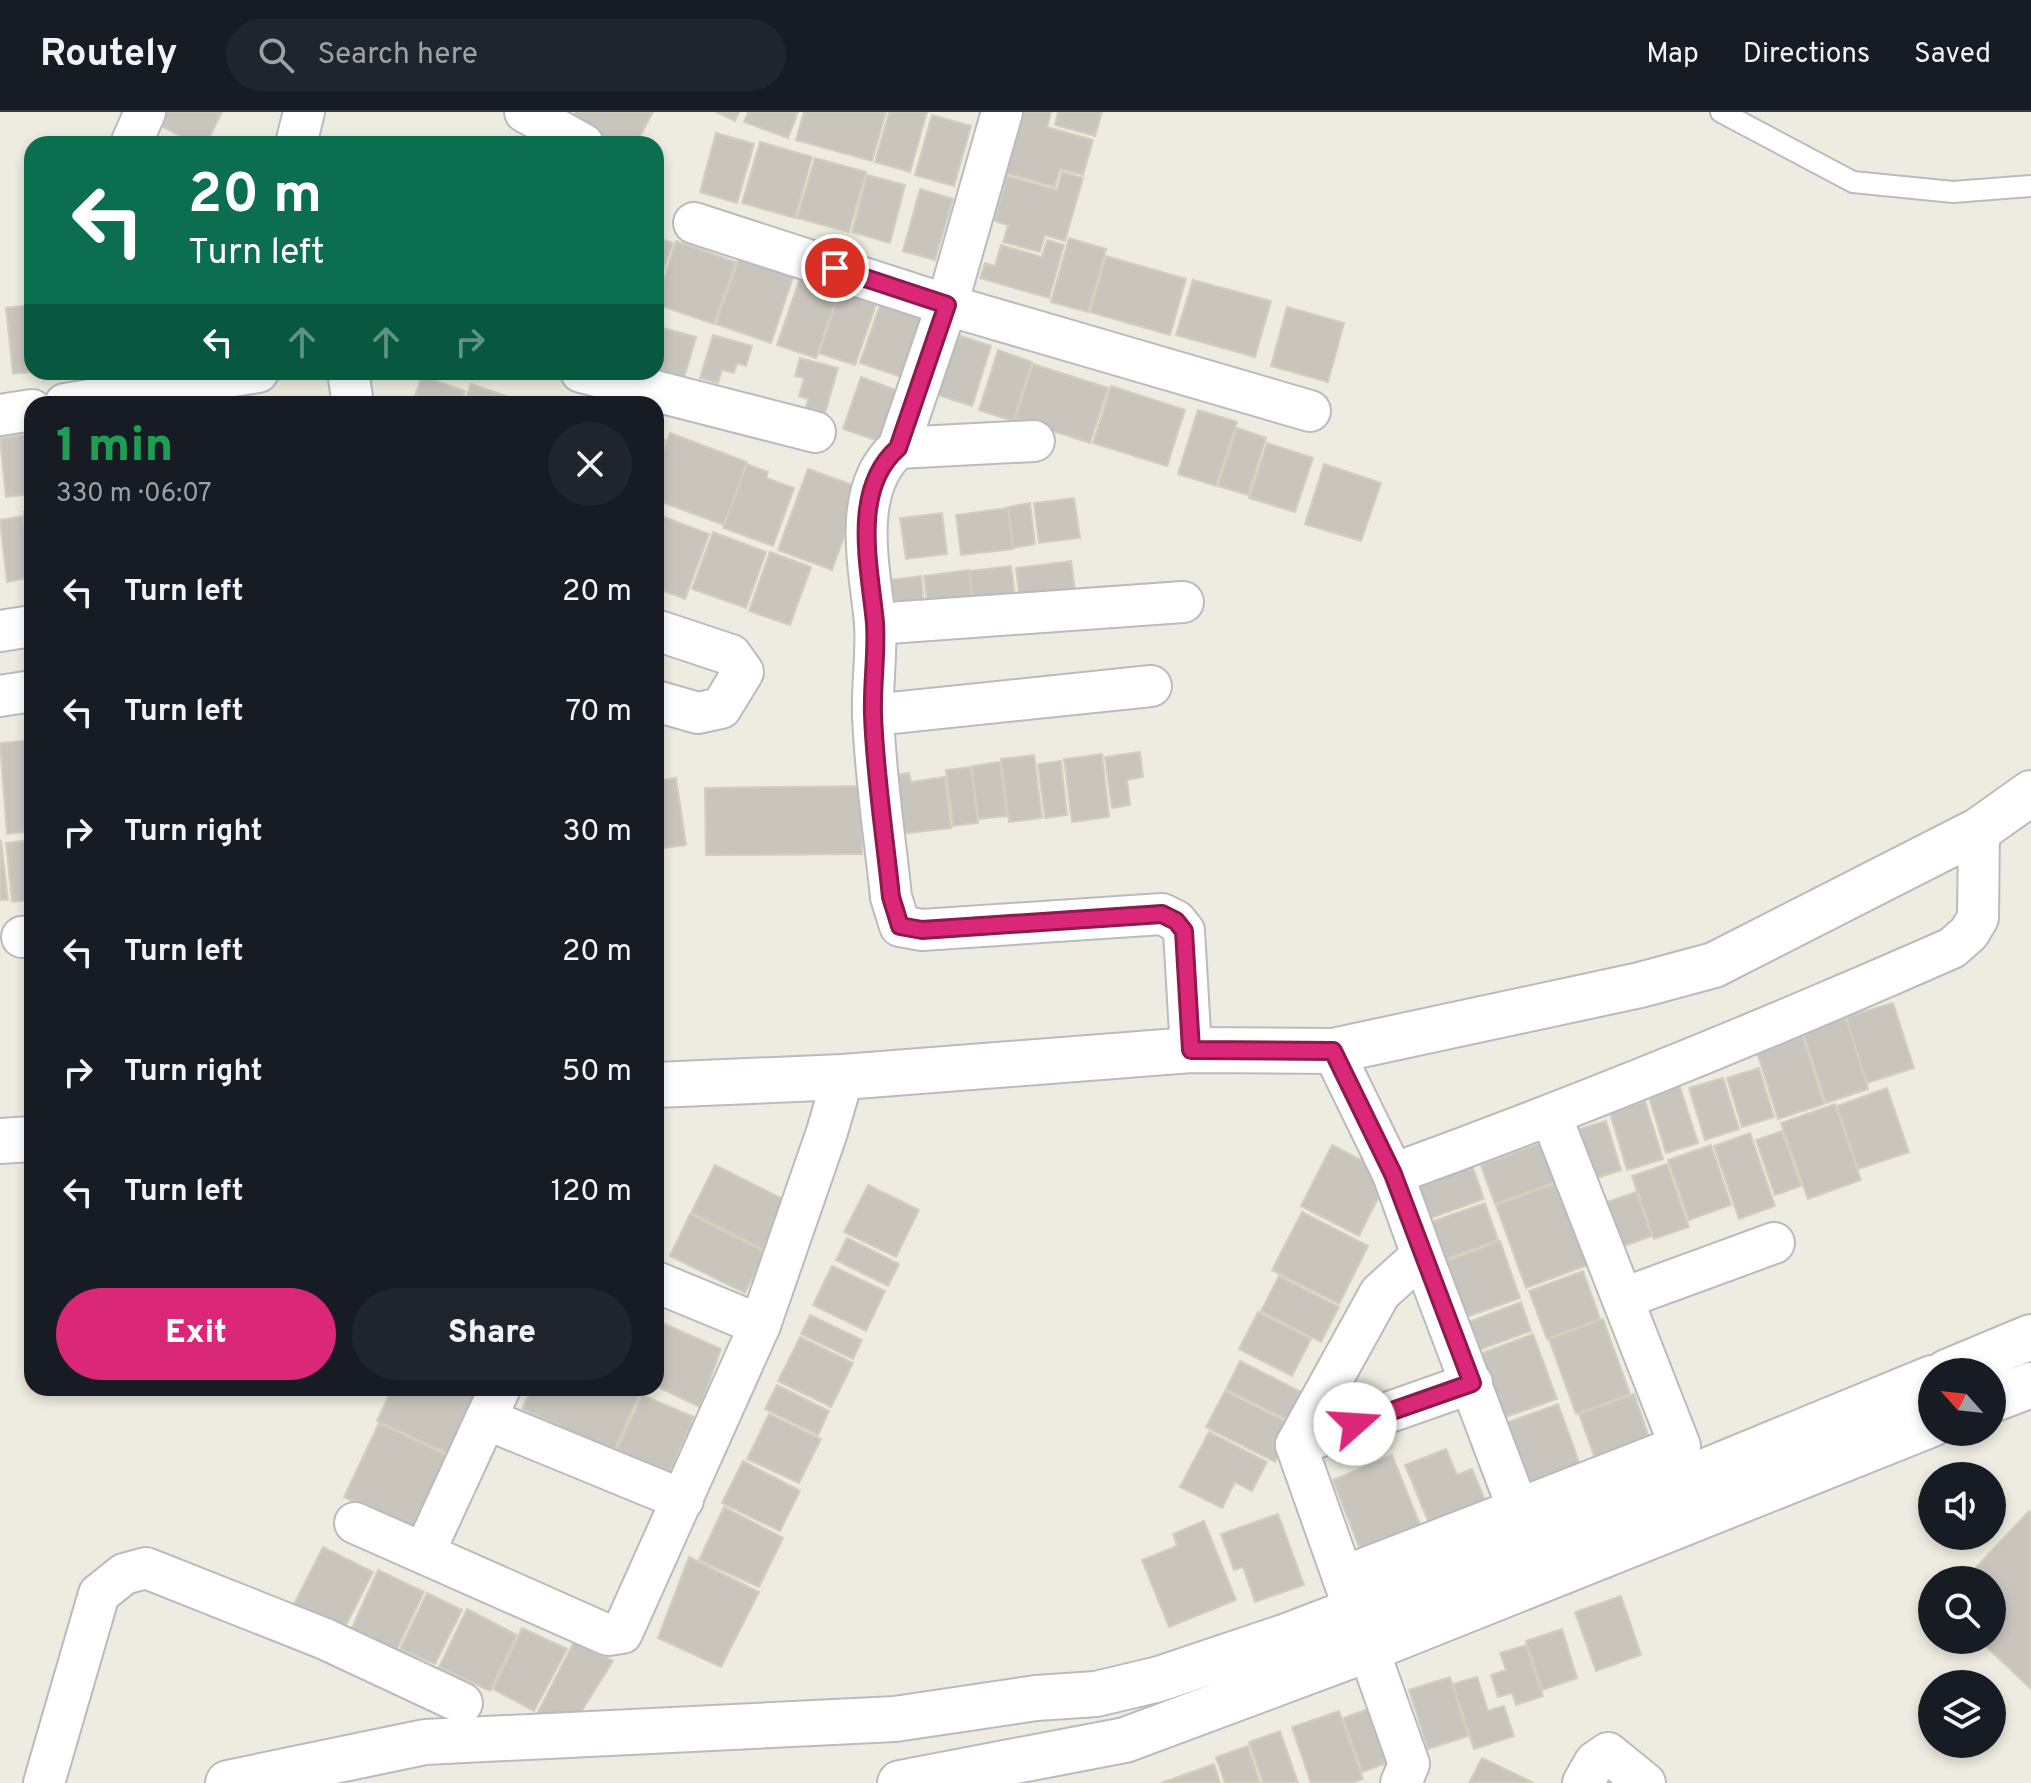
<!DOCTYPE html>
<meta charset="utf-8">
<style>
body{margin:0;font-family:Overpass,sans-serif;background:#20242c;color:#f1f3f6;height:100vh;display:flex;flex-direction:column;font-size:30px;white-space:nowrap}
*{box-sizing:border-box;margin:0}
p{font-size:26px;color:#9ea1a6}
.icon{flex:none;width:44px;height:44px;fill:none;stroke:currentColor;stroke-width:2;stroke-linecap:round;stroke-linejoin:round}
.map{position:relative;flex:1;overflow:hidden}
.panel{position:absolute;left:24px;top:284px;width:640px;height:1000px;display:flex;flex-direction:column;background:#171b24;border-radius:24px;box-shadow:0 4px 12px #0003}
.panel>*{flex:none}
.top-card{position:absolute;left:24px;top:24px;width:640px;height:244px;border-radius:24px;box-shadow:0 4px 12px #0003;background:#0b6e4f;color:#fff;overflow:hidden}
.needle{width:52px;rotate:297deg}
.controls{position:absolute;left:1918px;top:1246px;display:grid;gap:16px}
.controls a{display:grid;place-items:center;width:88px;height:88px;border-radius:50%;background:#171b24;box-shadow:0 4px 12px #0003;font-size:40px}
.pin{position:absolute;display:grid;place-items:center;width:68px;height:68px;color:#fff;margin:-34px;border:4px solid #fff;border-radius:50%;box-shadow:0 2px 8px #0007}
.me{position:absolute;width:88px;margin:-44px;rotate:71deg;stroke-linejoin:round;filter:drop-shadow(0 0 6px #0008)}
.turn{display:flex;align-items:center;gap:28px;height:168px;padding:0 32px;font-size:36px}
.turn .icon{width:104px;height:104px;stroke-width:2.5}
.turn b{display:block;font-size:56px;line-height:68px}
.lanes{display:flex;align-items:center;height:76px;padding:0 32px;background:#0003;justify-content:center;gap:40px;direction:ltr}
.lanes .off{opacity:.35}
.round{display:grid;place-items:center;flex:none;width:84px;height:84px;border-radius:42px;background:#20242c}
.summary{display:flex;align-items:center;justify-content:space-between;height:136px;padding:0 32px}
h1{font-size:48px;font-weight:800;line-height:60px;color:#1e9e55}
.cta{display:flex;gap:16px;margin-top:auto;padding:16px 32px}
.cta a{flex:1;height:92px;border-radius:48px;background:#db2777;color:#fff;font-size:32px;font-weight:800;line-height:92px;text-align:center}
.cta a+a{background:#20242c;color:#f1f3f6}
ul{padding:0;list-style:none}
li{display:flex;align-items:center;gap:24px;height:120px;padding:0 32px}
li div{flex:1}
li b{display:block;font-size:30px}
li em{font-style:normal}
header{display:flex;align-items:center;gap:48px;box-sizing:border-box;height:112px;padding:0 40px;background:#171b24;border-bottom:2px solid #363941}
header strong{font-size:38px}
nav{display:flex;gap:44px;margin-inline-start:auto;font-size:28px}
.search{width:560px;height:72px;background:#20242c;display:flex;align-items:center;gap:20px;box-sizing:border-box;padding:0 28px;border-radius:44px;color:#9ea1a6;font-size:30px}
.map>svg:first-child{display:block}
.building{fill:#c9c5bd;stroke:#d3cebe;stroke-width:2}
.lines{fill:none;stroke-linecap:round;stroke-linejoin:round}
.service-casing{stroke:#b9bbc1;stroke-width:24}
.minor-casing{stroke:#b9bbc1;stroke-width:44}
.tertiary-casing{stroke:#b9bbc1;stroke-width:48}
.service{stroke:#fff;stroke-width:20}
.minor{stroke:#fff;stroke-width:40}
.tertiary{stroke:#fff;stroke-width:44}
.route-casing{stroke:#8e194d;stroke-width:20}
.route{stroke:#db2777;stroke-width:14}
</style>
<header>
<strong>Routely</strong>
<div class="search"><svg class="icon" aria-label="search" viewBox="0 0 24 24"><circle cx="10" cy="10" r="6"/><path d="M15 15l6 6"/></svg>Search here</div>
<nav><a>Map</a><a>Directions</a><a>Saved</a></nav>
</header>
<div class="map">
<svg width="2031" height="1671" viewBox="0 0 2031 1671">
<rect width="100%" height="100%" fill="#eeece0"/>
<!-- building -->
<g class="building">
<polygon points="158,0 222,0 206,32 196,32 153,10"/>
<polygon points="576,0 653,0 636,32 608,32 569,12"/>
<polygon points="716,0 739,0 735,9"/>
<polygon points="748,0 798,0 788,26 744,10"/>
<polygon points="804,0 886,0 872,49 796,28"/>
<polygon points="889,0 927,0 910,60 875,50"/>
<polygon points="1024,0 1051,0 1047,15 1093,28 1083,63 1060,57 1055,75 1006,61"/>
<polygon points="1058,0 1102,0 1095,24 1055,13"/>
<polygon points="932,3 971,14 954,74 915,63"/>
<polygon points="716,21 754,32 737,91 700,80"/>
<polygon points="760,30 812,45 795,106 742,91"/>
<polygon points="815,46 866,60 849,120 797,106"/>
<polygon points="1062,60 1083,66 1065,129 1045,123 1040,140 1003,130 1008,113 994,109 1007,64 1057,78"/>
<polygon points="867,63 905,73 890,131 852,120"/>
<polygon points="920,77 953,87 935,148 903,139"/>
<polygon points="656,125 673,131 656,179"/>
<polygon points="1069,126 1106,137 1088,200 1051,190"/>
<polygon points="1047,128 1064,133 1049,186 980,166 985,151 995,154 1001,133 1042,145"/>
<polygon points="676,129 736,150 714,212 656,192"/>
<polygon points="740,143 794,162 771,231 716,212"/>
<polygon points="1106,144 1186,167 1170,223 1090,200"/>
<polygon points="800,166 839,179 816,246 777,233"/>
<polygon points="1193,168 1271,189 1255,245 1176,223"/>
<polygon points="841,177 877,190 855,253 819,241"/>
<polygon points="881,190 922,204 901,265 860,251"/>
<polygon points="32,193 32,260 13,262 6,196"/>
<polygon points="1287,195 1344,211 1328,270 1271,254"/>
<polygon points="656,214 696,225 682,273 656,260"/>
<polygon points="952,221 991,234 972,294 932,281"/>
<polygon points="713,223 752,234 746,254 737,251 734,261 722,258 718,271 700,266"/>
<polygon points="998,238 1032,250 1013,309 979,298"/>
<polygon points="800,246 838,256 824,305 805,299 808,287 799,284 804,266 795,264"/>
<polygon points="1033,252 1108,276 1090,331 1015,307"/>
<polygon points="422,264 465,279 460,292 412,292"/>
<polygon points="861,265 899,279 881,330 843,317"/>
<polygon points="471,272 518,288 516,292 463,292"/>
<polygon points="1111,274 1185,298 1167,354 1093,331"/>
<polygon points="530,285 549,292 527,292"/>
<polygon points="1198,298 1237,310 1216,374 1178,362"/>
<polygon points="1237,316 1266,326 1248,383 1218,374"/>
<polygon points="670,321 747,350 724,413 656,388 656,359"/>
<polygon points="32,322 32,382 6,385 0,326"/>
<polygon points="656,325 665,328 656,353"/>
<polygon points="1267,331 1313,346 1295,400 1249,386"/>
<polygon points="747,352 768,360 766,366 794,376 773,434 723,416"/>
<polygon points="1324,352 1381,371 1361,429 1305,412"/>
<polygon points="808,357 862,376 832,458 778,438"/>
<polygon points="1074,386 1080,426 1039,431 1034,391"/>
<polygon points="1030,391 1035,432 1013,436 1008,395"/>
<polygon points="1008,396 1013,437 961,443 956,403"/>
<polygon points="32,398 32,446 24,400"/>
<polygon points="942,401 947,442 906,447 900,406"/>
<polygon points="656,402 709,422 685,487 656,476"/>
<polygon points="23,404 32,465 7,470 0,408"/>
<polygon points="713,420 766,440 746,496 692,477"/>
<polygon points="770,440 811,455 790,513 749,499"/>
<polygon points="1071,449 1077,493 1021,500 1016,456"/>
<polygon points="1011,454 1017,498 975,504 969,459"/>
<polygon points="969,458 974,500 929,506 924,464"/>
<polygon points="921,464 925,502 878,508 873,470"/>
<polygon points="32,628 32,719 7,722 0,631"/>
<polygon points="1140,640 1143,665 1127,668 1130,693 1112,696 1105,645"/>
<polygon points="1102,642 1109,705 1072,710 1064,647"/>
<polygon points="1034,643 1042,706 1009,710 1001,647"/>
<polygon points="1061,649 1067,703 1045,706 1038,652"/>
<polygon points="1000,650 1007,704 978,707 972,654"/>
<polygon points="971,655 978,711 953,714 946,658"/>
<polygon points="909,661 911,670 945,665 951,716 891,723 883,665"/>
<polygon points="676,666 686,733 656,737 656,669"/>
<polygon points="862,674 862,742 706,743 705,676"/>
<polygon points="32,728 32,788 12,790 6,731"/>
<polygon points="1,729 8,788 0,788 0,730"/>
<polygon points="1893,891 1914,956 1867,971 1846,905"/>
<polygon points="1846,906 1868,977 1826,991 1803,920"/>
<polygon points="1802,922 1824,992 1778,1007 1756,937"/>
<polygon points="1759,956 1774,1005 1742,1015 1727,966"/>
<polygon points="1723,966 1739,1017 1705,1028 1689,976"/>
<polygon points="1679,972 1698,1031 1666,1041 1648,982"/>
<polygon points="1887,976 1909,1040 1858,1057 1837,994"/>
<polygon points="1645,989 1663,1047 1627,1058 1610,1001"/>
<polygon points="1835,992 1861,1068 1808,1087 1781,1011"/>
<polygon points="1606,1009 1621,1058 1589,1069 1573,1019"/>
<polygon points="1782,1019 1801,1074 1775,1083 1756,1028"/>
<polygon points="1750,1021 1775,1094 1739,1107 1714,1034"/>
<polygon points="1544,1030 1558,1069 1495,1092 1481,1053"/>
<polygon points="1332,1033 1390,1063 1359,1124 1301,1094"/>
<polygon points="1711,1033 1731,1093 1689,1108 1668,1048"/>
<polygon points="1468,1042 1484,1087 1420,1110 1404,1066"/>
<polygon points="1667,1052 1689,1115 1654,1127 1632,1064"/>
<polygon points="715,1053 787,1089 762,1137 691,1101"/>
<polygon points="1560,1070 1590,1152 1526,1176 1496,1093"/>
<polygon points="868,1073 919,1098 896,1145 844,1120"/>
<polygon points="1636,1080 1652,1124 1616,1137 1601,1092"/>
<polygon points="1485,1091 1498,1128 1442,1149 1428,1111"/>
<polygon points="1302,1100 1368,1134 1339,1192 1272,1158"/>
<polygon points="690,1102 765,1140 745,1181 670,1144"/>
<polygon points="847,1126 899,1152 888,1174 836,1148"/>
<polygon points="1500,1129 1520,1186 1461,1207 1441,1151"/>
<polygon points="832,1154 885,1179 866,1219 813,1193"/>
<polygon points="1583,1159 1600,1207 1547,1227 1529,1179"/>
<polygon points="1279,1164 1339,1195 1321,1230 1261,1199"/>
<polygon points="1521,1190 1531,1219 1473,1240 1463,1212"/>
<polygon points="1258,1200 1311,1227 1292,1264 1239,1237"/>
<polygon points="810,1203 862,1228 853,1247 801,1222"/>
<polygon points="1603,1207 1630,1282 1576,1302 1549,1227"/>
<polygon points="656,1208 721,1237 700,1295 656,1274"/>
<polygon points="1533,1222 1557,1287 1500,1307 1477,1243"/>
<polygon points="800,1225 853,1251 831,1295 778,1269"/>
<polygon points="1240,1249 1303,1281 1289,1309 1226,1277"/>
<polygon points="777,1273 829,1299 818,1323 765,1297"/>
<polygon points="392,1276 482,1276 451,1343 377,1309"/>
<polygon points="532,1276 622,1276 639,1284 614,1339 522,1297"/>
<polygon points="1225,1279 1294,1314 1275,1350 1206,1315"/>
<polygon points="1634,1282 1654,1340 1600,1360 1579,1302"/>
<polygon points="642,1283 694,1305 669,1362 616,1339"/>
<polygon points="1558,1292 1583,1361 1529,1381 1503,1312"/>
<polygon points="769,1302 821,1327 799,1371 747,1347"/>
<polygon points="379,1311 453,1346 419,1419 344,1385"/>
<polygon points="1209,1320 1267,1350 1252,1379 1235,1370 1222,1396 1180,1375"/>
<polygon points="1446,1337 1457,1363 1472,1357 1487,1393 1431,1416 1405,1353"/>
<polygon points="1392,1343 1423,1420 1363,1445 1333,1368"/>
<polygon points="743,1349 800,1379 780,1419 722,1391"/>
<polygon points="724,1395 783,1426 759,1475 699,1448"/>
<polygon points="2029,1399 2031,1400 2031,1577 1979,1528 1992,1528 1992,1468 1964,1468"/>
<polygon points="1278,1402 1304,1473 1255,1490 1243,1455 1234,1458 1221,1422"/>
<polygon points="1204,1409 1236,1488 1169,1515 1142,1448 1177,1434 1173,1422"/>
<polygon points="323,1435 373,1460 343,1519 293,1494"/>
<polygon points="689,1445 759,1480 721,1555 658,1526"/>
<polygon points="378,1458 424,1480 397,1537 351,1518"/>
<polygon points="427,1481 462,1498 435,1552 400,1537"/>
<polygon points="1621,1484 1641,1543 1596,1559 1575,1500"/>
<polygon points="467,1497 517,1523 490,1579 439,1555"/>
<polygon points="522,1516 567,1537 534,1599 493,1577"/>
<polygon points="1562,1517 1577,1566 1542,1578 1526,1529"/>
<polygon points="574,1530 613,1549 571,1616 537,1602"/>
<polygon points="1526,1533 1543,1584 1516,1593 1512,1581 1498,1585 1491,1563 1506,1558 1500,1541"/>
<polygon points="1450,1565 1468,1624 1428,1637 1409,1578"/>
<polygon points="1477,1565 1488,1599 1504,1594 1514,1624 1474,1637 1453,1572"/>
<polygon points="1373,1595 1393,1649 1362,1660 1343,1606"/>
<polygon points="1339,1599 1363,1667 1352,1671 1311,1671 1292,1615"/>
<polygon points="1280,1619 1298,1671 1263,1671 1249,1630"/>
<polygon points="1248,1634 1260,1671 1225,1671 1216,1645"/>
<polygon points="1482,1646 1534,1671 1469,1671"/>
<polygon points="1214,1652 1220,1671 1161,1671"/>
</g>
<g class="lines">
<!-- service casing -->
<g class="service-casing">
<polyline id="service" points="1721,0 1853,70 1953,80 2031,74"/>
</g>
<!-- minor casing -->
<g class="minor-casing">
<g id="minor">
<polyline points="525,0 583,32"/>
<polyline points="131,32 145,0"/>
<polyline points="296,32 304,0"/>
<polyline points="694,111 947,193 1002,0"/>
<polyline points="348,260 353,292"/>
<polyline points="581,260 815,320"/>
<polyline points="65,292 258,260"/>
<polyline points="0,303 32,298"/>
<path d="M1034 329 898 336C850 378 870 456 875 511 877 541 872 572 873 602 875 663 885 725 891 785L900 814 922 818 1162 802 1176 809 1184 819 1191 938"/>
<polyline points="898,336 947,193 1310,299"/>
<polyline points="875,512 1183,490"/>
<polyline points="656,518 731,543 743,560 721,596 698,601 656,589"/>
<polyline points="0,519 32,514"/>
<polyline points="0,584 32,579"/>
<polyline points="873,603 1151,574"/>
<polyline points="22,825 32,824"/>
<polyline points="1333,939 1393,1062 1422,1143 1380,1181 1296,1333 1409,1652 1401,1671"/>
<path d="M1393 1062C1582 993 1768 917 1952 836L1969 821 1978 806 1979 718"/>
<polyline points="1422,1143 1518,1397"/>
<polyline points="656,1170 760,1213"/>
<polyline points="1624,1186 1774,1131"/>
<polyline points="486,1307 683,1388"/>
<polyline points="1296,1333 1472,1271"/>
<polyline points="355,1411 608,1523 622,1521 760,1213 827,1020 843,965"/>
<polyline points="424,1441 500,1276"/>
<polyline points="1343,1465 1680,1334 1551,1004"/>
<polyline points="44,1671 99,1482 124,1462 146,1456 325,1527 462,1591"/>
<polyline points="1583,1671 1595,1650 1608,1641 1645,1671"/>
</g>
</g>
<!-- tertiary casing -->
<g class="tertiary-casing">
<g id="tertiary">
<polyline points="656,973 843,965 1191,938 1333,939 1640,873 1714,853 1979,718 2031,681"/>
<polyline points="0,1029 32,1027"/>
<polyline points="1947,1260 2031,1225"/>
<polyline points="1992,1288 2031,1273"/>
<polyline points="228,1671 425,1630 895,1607 1036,1586 1096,1582 1159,1567 1287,1524 1548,1424 1932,1266"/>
<polyline points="900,1671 1125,1628 1369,1537 1932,1312"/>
</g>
</g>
<!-- service -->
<use href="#service" class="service"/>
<!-- minor -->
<use href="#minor" class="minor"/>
<!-- tertiary -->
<use href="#tertiary" class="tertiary"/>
</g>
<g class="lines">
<!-- route casing -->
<g class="route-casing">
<path id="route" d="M835 156 947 193 898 336C850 378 870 456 875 511 877 541 872 572 873 602 875 663 885 725 891 785L900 814 922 818 1162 802 1176 809 1184 819 1191 938 1333 939 1393 1062 1472 1271 1355 1312"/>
</g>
<!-- route -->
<use href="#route" class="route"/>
</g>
</svg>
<div class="controls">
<a><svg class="needle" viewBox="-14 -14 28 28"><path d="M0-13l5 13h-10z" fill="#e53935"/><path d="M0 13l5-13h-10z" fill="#9ea1a6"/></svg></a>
<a><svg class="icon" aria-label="sound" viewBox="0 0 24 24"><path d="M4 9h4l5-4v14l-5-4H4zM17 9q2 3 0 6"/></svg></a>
<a><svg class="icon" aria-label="search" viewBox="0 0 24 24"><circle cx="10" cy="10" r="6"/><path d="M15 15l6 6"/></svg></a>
<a><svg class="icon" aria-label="layers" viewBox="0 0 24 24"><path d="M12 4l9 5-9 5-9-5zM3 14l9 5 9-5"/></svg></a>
</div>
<div class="pin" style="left:835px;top:156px;background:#d93025"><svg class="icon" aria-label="arrive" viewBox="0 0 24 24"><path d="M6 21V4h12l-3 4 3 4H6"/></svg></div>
<svg class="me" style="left:1355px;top:1312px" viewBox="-20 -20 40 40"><circle r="19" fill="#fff"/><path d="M0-13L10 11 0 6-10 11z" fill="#db2777"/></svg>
<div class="top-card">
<div class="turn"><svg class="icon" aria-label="left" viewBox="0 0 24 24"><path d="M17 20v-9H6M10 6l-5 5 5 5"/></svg><div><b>20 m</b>Turn left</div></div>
<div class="lanes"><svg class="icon" aria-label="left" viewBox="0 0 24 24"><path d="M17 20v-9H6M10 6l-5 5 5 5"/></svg><svg class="icon off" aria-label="ahead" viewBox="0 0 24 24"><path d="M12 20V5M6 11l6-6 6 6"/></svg><svg class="icon off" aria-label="ahead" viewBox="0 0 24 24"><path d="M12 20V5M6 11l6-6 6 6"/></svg><svg class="icon off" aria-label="right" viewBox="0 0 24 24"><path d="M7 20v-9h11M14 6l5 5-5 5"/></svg></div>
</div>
<section class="panel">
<div class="summary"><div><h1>1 min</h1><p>330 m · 06:07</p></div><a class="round"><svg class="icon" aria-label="close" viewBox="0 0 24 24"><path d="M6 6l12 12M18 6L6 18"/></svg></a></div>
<ul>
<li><svg class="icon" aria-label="left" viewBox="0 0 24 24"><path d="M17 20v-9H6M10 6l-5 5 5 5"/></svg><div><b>Turn left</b></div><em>20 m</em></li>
<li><svg class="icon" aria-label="left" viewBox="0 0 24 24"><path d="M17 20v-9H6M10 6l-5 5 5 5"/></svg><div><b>Turn left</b></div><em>70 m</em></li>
<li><svg class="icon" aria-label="right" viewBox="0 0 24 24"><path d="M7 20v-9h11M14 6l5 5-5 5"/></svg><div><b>Turn right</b></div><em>30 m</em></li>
<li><svg class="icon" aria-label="left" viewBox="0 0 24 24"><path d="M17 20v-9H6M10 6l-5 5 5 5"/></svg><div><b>Turn left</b></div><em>20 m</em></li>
<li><svg class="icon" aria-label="right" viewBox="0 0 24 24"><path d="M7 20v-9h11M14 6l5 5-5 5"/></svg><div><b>Turn right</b></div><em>50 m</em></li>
<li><svg class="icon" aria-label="left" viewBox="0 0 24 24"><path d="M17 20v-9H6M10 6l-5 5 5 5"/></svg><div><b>Turn left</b></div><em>120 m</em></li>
</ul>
<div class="cta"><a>Exit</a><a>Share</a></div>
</section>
</div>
